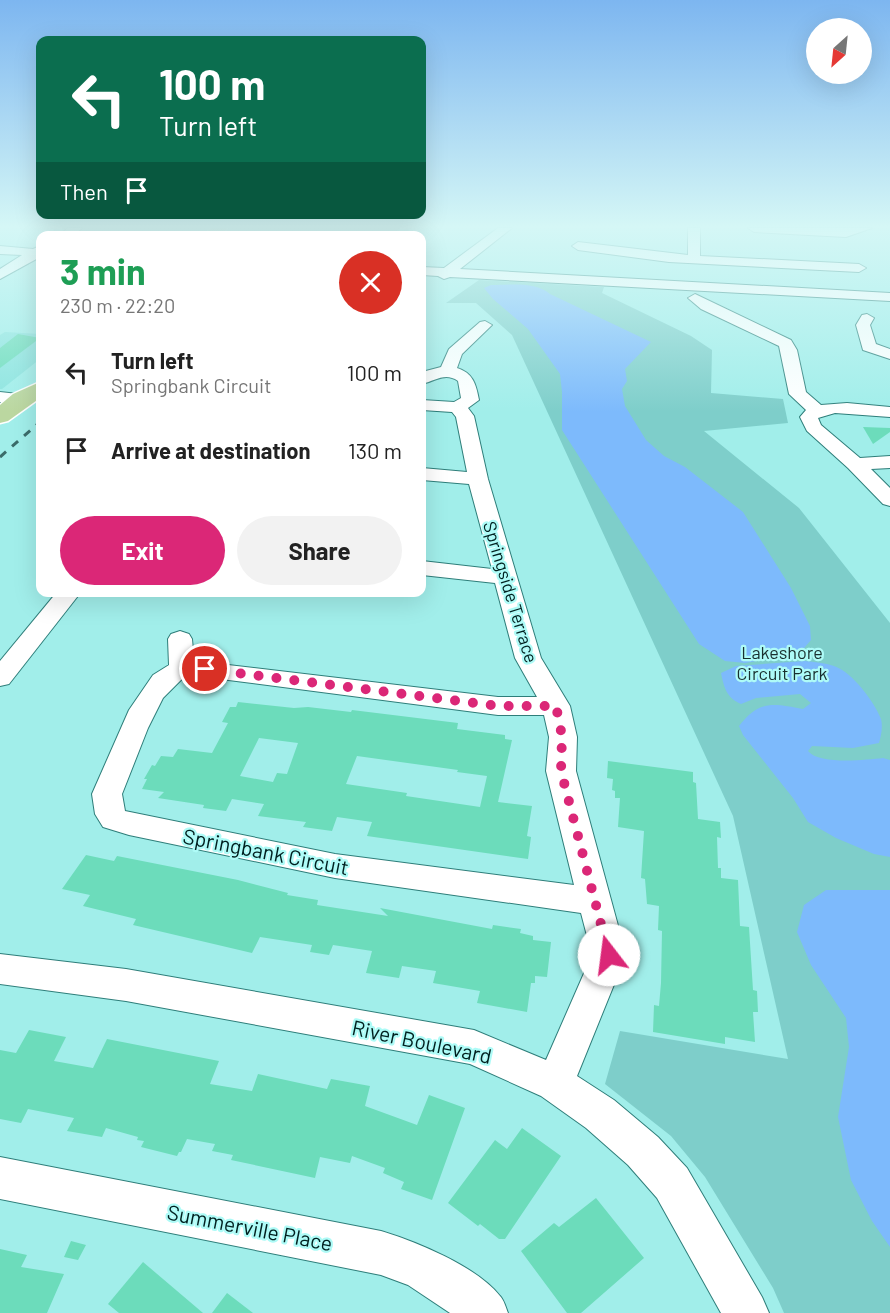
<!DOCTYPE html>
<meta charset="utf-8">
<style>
body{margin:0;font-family:Barlow,sans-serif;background:#f2f2f2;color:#222;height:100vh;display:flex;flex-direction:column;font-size:22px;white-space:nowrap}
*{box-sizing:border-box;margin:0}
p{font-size:20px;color:#767676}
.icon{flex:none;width:33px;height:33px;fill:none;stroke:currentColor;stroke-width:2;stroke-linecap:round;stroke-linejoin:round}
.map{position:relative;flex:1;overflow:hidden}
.details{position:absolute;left:36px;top:231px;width:390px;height:366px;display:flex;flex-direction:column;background:#fff;border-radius:12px;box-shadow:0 6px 24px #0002}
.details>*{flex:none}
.top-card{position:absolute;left:36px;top:36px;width:390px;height:183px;border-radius:12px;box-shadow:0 6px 24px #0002;background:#0b6e4f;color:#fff;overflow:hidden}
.needle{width:39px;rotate:207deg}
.buttons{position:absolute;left:806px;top:18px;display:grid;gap:12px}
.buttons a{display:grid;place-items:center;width:66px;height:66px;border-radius:50%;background:#fff;box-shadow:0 6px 24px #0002;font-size:30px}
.pin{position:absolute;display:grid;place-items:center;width:51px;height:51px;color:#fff;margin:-26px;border:3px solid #fff;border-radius:50%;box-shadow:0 2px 6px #0007}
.me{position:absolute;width:66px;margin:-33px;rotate:345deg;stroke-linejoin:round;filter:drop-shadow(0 0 4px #0008)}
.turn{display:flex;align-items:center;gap:21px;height:126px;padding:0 24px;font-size:27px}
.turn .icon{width:78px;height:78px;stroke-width:2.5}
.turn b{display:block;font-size:42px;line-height:51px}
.then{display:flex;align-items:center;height:57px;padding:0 24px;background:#0003;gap:12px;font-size:22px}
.round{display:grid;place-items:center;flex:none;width:63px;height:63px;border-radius:32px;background:#f2f2f2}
.overview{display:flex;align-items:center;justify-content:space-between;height:102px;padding:0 24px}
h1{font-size:36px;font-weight:700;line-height:45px;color:#1e9e55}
.button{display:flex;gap:12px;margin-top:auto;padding:12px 24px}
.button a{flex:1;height:69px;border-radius:36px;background:#db2777;color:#fff;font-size:24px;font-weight:700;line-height:69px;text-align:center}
.button a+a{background:#f2f2f2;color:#222}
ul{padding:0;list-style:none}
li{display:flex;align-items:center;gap:18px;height:78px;padding:0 24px}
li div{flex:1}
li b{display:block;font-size:22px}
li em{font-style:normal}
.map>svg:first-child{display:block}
.built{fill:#8ce4df}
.green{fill:#7ececa}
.water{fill:#7dbafc}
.building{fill:#6cdcbb;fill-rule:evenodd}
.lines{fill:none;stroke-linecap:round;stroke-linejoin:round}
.minor-casing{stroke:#2e7e7a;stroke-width:2}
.major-casing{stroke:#fff;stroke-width:3}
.minor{fill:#fff;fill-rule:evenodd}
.major{fill:#bbd7a0;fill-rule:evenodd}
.rail-far1{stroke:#3b6c6a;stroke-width:2;stroke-dasharray:6 6;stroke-linecap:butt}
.rail{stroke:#3b6c6a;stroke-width:3;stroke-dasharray:8 8;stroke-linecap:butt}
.route{stroke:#db2777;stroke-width:10;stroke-dasharray:0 18}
.labels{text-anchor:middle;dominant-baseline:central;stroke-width:4.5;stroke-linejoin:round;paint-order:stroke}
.street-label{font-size:18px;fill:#00201f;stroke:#aefbf7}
.park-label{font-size:18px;fill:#19302f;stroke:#aefbf7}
.near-street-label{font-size:21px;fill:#00201f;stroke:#aefbf7}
</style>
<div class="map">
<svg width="890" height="1313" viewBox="0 0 890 1313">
<rect width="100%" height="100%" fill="#a1eeea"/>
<!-- built -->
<polygon class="built" points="5,332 40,334 40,359 2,389 0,389 0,335"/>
<!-- green -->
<polygon class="green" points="479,280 604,287 602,293 691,336 712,350 711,393 783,399 788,423 704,431 799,508 890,623 890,1313 784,1313 773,1288 705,1177 671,1136 605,1084 620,1031 788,1059 733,816 512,335 476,303 446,303"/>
<!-- water -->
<g class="water">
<path d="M491 285C510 285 535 281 550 294L651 342 625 369 627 381 622 389 625 406 646 440 664 456 685 467 743 512 791 588 810 626 811 640 799 654 745 663 725 661 699 644 562 430V392L560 374 528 329 493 299 484 288Z"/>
<path d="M805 661C814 662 825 663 834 666 852 672 874 701 881 719 883 727 881 736 879 743L853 748 812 746 808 751C819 765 865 760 883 758L890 760V857L874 854 836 838 808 822 793 798 743 735 739 726C759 700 773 703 803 709L811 703 800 694 756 698 741 704C727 698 724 688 721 673L736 666Z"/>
<polygon points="826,890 890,890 890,1247 872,1221 851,1180 838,1117 849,1047 846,1018 811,965 797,932 804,905"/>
</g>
<!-- building -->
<g class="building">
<polygon points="18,334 40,338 0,368 0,348"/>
<polygon points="863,427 890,428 890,432 873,444"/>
<path d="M238 702 294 708 308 707 351 712 352 710 458 723 457 729 505 735V739L512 740 498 802 532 806 527 836 531 837 528 859 367 836 372 822 337 817 332 831 303 827 306 822 258 816 264 804 232 799 226 811 203 808 204 805 158 798 164 792 142 789 147 779H144L152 765 155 766 161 756 173 757 178 749 212 753 228 723 222 722 230 707H236ZM259 738 298 743 287 774 277 773 273 782 240 776ZM357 756 458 770 457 772 487 776 480 807 406 796 407 793 346 784Z"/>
<polygon points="608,761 693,772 693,782 696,783 698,819 720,822 721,838 717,837 718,868 721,868 721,878 738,880 740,926 749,927 753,990 757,991 758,1012 753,1012 755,1042 725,1037 725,1044 653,1032 654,1005 659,1006 661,983 662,931 658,930 659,906 647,904 645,879 641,878 644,831 618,827 620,798 615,798 615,791 612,790 613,779 607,778"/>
<polygon points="86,855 114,861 117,856 238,880 288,893 287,895 318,900 317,905 388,916 380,908 492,929 493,925 521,929 520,933 533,936 533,940 551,942 547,977 535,976 535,983 531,983 527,1012 477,1003 480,991 433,983 436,971 402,966 399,978 366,973 372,951 333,945 329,955 310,952 312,945 260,937 252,953 133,925 136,919 83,906 90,895 62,889"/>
<polygon points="29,1030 66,1037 54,1061 93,1068 107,1039 219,1061 210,1084 252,1091 258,1074 327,1089 331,1079 370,1086 365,1106 417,1125 429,1095 465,1108 432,1200 401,1189 404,1182 383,1173 385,1168 352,1156 350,1163 320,1157 315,1178 231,1160 233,1155 212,1151 215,1144 187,1139 181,1152 179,1152 177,1156 141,1147 144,1141 137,1140 138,1137 106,1128 102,1137 67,1131 74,1118 28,1109 21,1123 0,1119 0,1050 16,1053"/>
<polygon points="522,1128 561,1156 505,1239 499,1239 480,1224 478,1226 448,1203 495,1140 507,1149"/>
<polygon points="596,1198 644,1258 581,1313 567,1313 521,1251 554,1223 559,1227"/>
<polygon points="71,1241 86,1245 78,1260 64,1257"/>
<polygon points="0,1249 27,1255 21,1267 64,1274 47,1313 0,1313"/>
<polygon points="143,1262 203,1313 119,1313 108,1304"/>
<polygon points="227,1293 253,1313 212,1313"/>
</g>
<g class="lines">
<!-- minor casing -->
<g class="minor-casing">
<g id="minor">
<polygon points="68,228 82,228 73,236 59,236"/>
<polygon points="498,228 512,228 460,269 890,293 890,301 450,277 444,279 438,276 422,275 422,267 444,268"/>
<polygon points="688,228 700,228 700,256 859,264 866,268 859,272 669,262 578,250 572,246 578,242 688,255"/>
<polygon points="748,228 872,228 846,237 754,232"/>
<polygon points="0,246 33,249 40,246 40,257 0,279 0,269 22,255 0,254"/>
<polygon points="695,294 791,340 797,350 806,392 821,405 847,403 890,407 890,417 835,413 818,418 821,425 860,458 890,456 890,468 871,469 890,488 890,506 883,504 848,468 807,431 800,417 806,410 789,394 779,346 701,309 688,298"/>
<polygon points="867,314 874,318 870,325 876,344 890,349 890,359 863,350 856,325 862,315"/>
<path d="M485 321 492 325 462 354 457 368C473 373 476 384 479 400L468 408 474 416 488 479 541 658 570 706 577 737 576 771 626 955 577 1076 614 1100 658 1137 687 1168 762 1297 769 1313H721L657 1198 628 1165 586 1128 541 1096 470 1064 126 1001 0 984V954L126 969 474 1030 546 1060 592 955 581 913 335 878 129 835 103 827 95 814 92 794 129 710 153 675 169 665 168 639 171 634 180 631 189 634 192 639 194 661 498 697H537L515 658 495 583 422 575V561L492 569 469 484 422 480V468L467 472 456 417 452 412 422 410V400L454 402 461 398 458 381C445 372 435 381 422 384V372L441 367 449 349 480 322ZM205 677 498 715H544L549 737 546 771 574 885 335 854 125 811 122 794 148 728 163 698 182 679Z"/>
<polygon points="0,392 27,395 30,399 27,403 0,402"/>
<polygon points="57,592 81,592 9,684 0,686 0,661"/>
<path d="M0 1157 381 1231C417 1242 476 1266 500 1296 504 1300 506 1308 508 1313H450L408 1285 381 1275 0 1199Z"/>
</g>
</g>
<!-- major casing -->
<g class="major-casing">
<g id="major">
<polygon points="211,228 227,228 221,236 204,236"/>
<polygon points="40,382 40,398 8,421 0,423 0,405 13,394"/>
</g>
</g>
<!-- minor -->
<use href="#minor" class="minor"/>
<!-- major -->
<use href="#major" class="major"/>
<!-- rail-far1 -->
<polyline class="rail-far1" points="248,236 256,228"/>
<!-- rail -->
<polyline class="rail" points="0,457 40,422"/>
</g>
<!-- sky -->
<linearGradient id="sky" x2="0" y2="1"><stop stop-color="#7db6f0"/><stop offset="0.55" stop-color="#d5f7f6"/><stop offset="1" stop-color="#d5f7f6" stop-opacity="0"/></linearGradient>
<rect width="890" height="412" fill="url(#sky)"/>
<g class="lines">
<!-- route -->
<polyline class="route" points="205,669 498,706 556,706 562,736 561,771 609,955"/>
</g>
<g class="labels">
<!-- street labels -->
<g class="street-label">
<text transform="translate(511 592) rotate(73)">Springside Terrace</text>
</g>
<!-- park labels -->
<g class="park-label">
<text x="782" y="652">Lakeshore<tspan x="782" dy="21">Circuit Park</tspan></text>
</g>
<!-- near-street labels -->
<g class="near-street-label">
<text transform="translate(266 851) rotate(11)">Springbank Circuit</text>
<text transform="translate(422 1041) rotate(12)">River Boulevard</text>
<text transform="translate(250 1227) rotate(11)">Summerville Place</text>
</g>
</g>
</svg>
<div class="buttons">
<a><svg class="needle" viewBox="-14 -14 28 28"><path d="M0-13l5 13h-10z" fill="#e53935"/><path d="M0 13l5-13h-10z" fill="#767676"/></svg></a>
</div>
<div class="pin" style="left:205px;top:669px;background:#d93025"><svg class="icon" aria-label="arrive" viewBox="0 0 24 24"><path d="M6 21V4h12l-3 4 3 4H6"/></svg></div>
<svg class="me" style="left:609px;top:955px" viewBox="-20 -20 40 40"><circle r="19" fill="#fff"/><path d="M0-13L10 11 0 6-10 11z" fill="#db2777"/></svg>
<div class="top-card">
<div class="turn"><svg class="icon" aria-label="left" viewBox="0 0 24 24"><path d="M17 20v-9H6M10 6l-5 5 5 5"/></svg><div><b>100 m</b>Turn left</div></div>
<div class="then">Then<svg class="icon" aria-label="arrive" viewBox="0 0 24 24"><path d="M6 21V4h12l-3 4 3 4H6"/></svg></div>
</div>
<section class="details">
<div class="overview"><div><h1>3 min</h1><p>230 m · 22:20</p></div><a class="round" style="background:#d93025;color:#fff"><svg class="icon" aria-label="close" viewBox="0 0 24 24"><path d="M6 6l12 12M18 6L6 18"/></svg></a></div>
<ul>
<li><svg class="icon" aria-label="left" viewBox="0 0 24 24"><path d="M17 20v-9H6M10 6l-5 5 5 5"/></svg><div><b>Turn left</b><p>Springbank Circuit</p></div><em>100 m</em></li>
<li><svg class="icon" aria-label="arrive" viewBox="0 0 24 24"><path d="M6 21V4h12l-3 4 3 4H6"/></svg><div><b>Arrive at destination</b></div><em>130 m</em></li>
</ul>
<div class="button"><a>Exit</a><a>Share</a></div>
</section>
</div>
